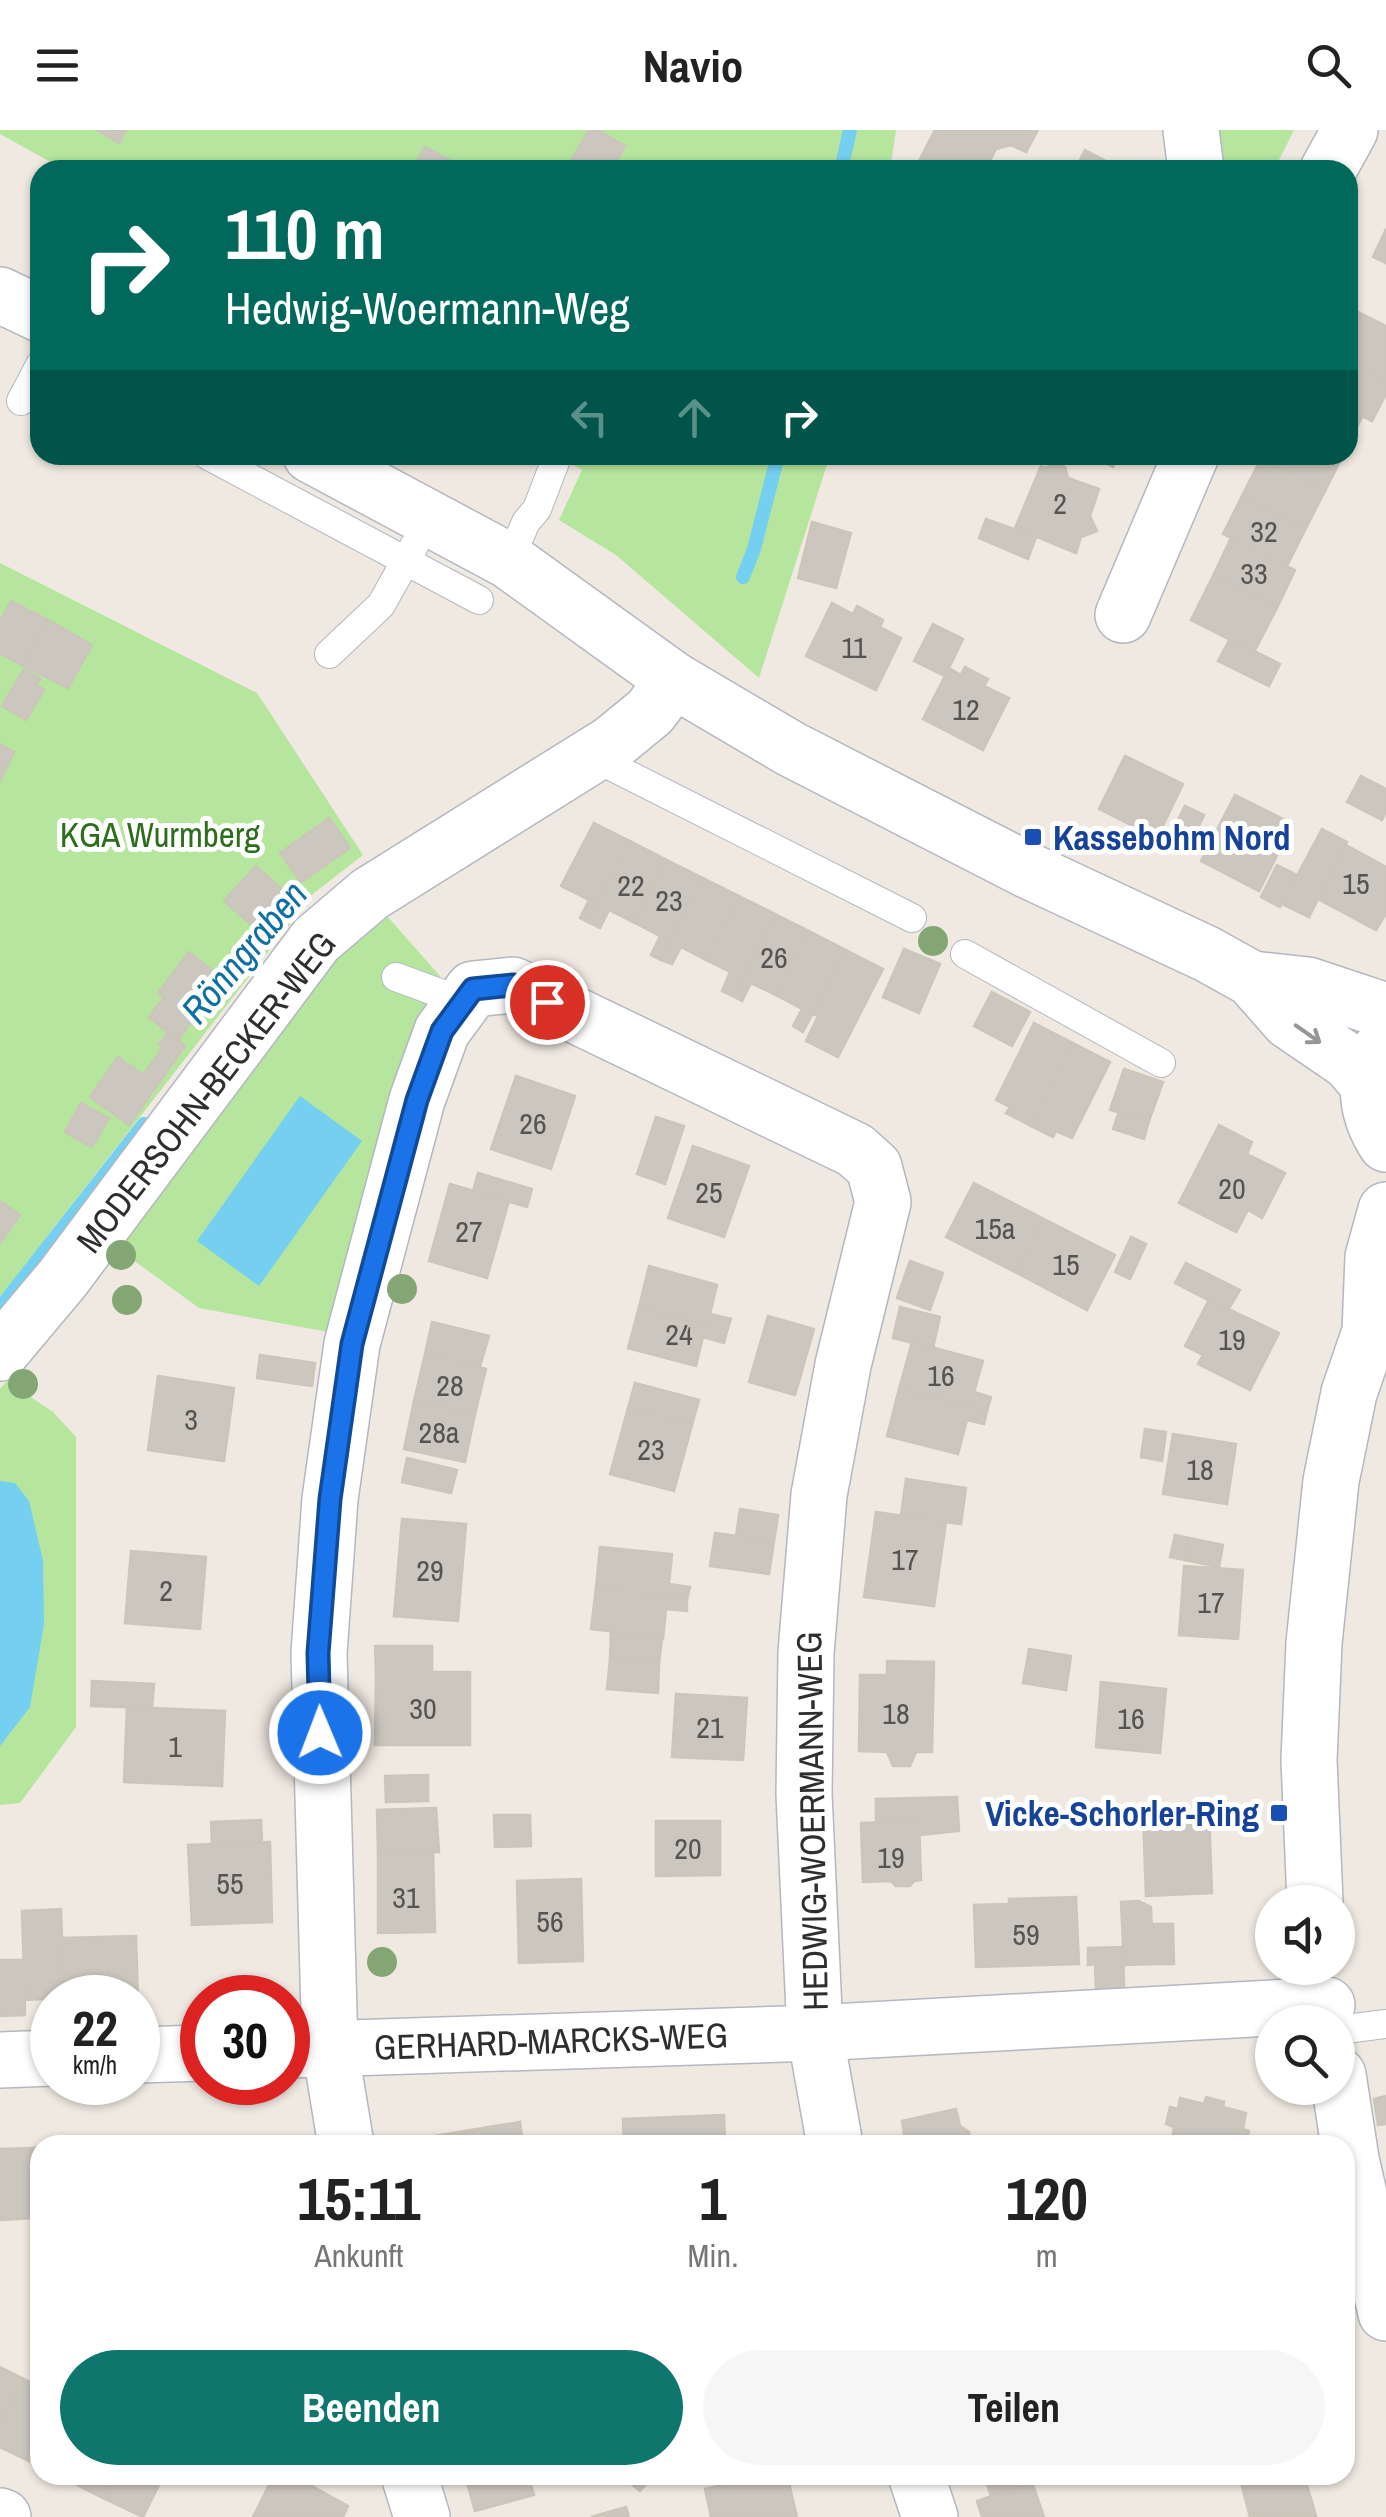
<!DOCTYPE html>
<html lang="de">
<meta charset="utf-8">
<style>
body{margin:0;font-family:"Archivo Narrow",sans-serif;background:#f6f6f6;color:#222;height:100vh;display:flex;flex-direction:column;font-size:38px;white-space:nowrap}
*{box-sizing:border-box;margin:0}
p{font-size:32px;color:#767676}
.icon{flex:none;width:55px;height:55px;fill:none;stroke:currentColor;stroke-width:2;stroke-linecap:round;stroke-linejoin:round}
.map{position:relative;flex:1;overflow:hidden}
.sheet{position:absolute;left:30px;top:2005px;width:1325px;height:350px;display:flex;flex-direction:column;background:#fff;border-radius:30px;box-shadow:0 2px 8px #0004}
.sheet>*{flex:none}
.guide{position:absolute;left:30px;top:30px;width:1328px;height:305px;border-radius:30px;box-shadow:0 2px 8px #0004;background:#00695c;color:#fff;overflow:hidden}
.fabs{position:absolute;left:1255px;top:1755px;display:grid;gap:20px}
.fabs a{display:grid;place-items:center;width:100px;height:100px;border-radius:50%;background:#fff;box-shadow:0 2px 8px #0004;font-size:50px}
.speed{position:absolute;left:30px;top:1845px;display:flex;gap:20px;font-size:50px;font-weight:700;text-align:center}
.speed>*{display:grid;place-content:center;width:130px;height:130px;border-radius:50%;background:#fff;box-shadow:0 2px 8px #0004;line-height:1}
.speed small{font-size:25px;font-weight:400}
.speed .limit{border:15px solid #d22;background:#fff;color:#111}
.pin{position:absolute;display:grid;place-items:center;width:85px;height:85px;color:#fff;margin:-42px;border:5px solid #fff;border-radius:50%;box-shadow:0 2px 10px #0007}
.me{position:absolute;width:110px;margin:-55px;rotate:359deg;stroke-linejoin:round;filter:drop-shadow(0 0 8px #0008)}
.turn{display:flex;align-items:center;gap:35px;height:210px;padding:0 30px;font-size:45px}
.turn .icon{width:130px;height:130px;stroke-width:2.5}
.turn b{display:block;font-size:70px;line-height:85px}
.lanes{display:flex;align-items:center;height:95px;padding:0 30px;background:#0003;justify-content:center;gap:50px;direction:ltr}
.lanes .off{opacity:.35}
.eta{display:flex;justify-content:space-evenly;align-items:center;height:170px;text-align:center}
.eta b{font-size:60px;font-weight:700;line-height:70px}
.primary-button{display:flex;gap:20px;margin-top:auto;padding:20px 30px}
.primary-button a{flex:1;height:115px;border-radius:60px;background:#0f766e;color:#fff;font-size:40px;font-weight:700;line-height:115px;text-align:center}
.primary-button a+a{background:#f6f6f6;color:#222}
header{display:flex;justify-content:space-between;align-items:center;height:130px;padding:0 30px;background:#fff;font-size:45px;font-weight:700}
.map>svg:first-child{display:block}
.green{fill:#b6e59e}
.water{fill:#75cff0}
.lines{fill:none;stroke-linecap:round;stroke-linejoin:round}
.stream{stroke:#75cff0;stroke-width:14}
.building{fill:#cbc7bf;stroke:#cbc5ba;stroke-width:2.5}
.lane-casing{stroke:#b4b7c1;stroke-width:30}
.street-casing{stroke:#b4b7c1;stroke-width:58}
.lane{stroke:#fff;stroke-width:28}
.street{stroke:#fff;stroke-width:55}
.tree{fill:#84a574}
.oneway{stroke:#969696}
.route-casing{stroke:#114b97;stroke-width:25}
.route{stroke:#1a73e8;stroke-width:18}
.transit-dot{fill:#1a4fb4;stroke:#fff;stroke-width:4}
.labels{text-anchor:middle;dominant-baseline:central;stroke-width:10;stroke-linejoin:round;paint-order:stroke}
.number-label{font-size:30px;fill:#555452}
.park-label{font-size:35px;fill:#2c6e1b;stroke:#fff}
.transit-label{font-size:35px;font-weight:bold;fill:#164399;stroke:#fff;text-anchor:start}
.street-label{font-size:35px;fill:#2e2e2e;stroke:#fff}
.water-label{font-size:38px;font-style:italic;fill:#0d6fa3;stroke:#fff}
</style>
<header><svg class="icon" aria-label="menu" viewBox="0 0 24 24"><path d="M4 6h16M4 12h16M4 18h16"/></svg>Navio<svg class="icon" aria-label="search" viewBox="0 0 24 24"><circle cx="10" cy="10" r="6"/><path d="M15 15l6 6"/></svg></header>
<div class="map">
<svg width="1386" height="2387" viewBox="0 0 1386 2387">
<rect width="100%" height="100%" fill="#efe9e1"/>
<!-- green -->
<g class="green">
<polygon points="0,0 896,0 890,40 65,40 0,4"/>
<polygon points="1211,0 1294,0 1277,34 1318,31 1311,40 1217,40"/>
<polygon points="557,325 830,325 759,548 616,425 559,390 582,340"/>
<polygon points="0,433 257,563 363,725 314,763 0,1167"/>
<polygon points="379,777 440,846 334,1203 199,1178 114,1116 343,809"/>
<polygon points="7,1251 53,1282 76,1307 76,1597 20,1673 0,1675 0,1259"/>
</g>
<!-- water -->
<g class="water">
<polygon points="300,966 362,1011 259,1156 197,1111"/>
<polygon points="0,1351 15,1353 29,1371 43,1430 44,1494 30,1577 0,1616"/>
</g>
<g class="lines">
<!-- stream -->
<g class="stream">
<polyline points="841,40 850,0"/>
<polyline points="743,447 754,419 778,325"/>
<polyline points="0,1178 144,994"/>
</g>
</g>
<!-- building -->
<g class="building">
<polygon points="97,0 126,0 119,13"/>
<polygon points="589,0 598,0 625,16 612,40 566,39"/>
<polygon points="935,0 1038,0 1026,22 1011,15 996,19 985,40 940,40 920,29"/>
<polygon points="425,17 451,31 446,40 412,40"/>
<polygon points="1085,20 1121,39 1121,40 1075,40"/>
<polygon points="1386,99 1386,133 1373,127"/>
<polygon points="1350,178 1386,196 1386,251 1348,231"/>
<polygon points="1348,231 1386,251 1386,264 1372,291 1348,279"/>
<polygon points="1348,279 1362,287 1348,315"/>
<polygon points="1090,325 1118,325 1113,337"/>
<polygon points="1263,325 1343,325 1325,361 1261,329"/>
<polygon points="1261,329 1325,361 1306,398 1242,366"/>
<polygon points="1055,333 1065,337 1068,348 1099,359 1090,386 1097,401 1081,407 1076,423 1015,398 1041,336 1045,338"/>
<polygon points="1242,366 1306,398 1287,436 1223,404"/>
<polygon points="986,389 1036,407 1028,429 979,408"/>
<polygon points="812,392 851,403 836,458 798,448"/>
<polygon points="1231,408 1295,440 1277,478 1213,446"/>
<polygon points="1213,446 1277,478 1254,522 1191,490"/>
<polygon points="11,471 48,490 24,536 0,523 0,491"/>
<polygon points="832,473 853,484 857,476 883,490 880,497 901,508 876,560 806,526"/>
<polygon points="48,490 92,515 68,558 24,536"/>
<polygon points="933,494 963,509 945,546 914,531"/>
<polygon points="1230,509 1280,534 1269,556 1218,531"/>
<polygon points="965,537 988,549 984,556 1009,568 983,620 923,589 949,538 961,545"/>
<polygon points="24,539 40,549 36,555 44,560 26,590 2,576"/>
<polygon points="0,614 14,622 0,651"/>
<polygon points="1125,626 1183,654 1157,708 1099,679"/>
<polygon points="1361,646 1386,659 1386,682 1382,690 1347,672"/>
<polygon points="1235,665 1293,694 1259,761 1201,731"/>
<polygon points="1185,676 1204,685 1190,716 1170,706"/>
<polygon points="329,688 350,718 301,752 280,723"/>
<polygon points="594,693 630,711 588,792 580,788 589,770 561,756"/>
<polygon points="1322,699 1347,712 1309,787 1282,774"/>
<polygon points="630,711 667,730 635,793 609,780 600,798 588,792"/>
<polygon points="1346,715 1386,737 1386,784 1376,800 1318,769"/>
<polygon points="667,730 703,748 661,830 651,825 660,806 635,793"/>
<polygon points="1277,735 1297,745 1280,777 1261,767"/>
<polygon points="256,736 295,771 264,806 224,771"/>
<polygon points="703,748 739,766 706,830 681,817 672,834 661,830"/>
<polygon points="739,766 775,784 733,866 722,861 730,842 706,830"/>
<polygon points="775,784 809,801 776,865 751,853 742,871 733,866"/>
<polygon points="809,801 846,820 803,902 793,896 802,879 776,865"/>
<polygon points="904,819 940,834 919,883 883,867"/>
<polygon points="846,820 883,839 838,927 806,911 818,886 813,884"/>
<polygon points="189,822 223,849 178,910 149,887 164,867 158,863"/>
<polygon points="992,862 1030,882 1012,916 974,896"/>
<polygon points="1034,893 1073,913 1031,996 1006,983 1010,977 996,970"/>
<polygon points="168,902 185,916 129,995 90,967 118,927 143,945 163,918 159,915"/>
<polygon points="1073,913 1110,932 1072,1008 1056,1001 1053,1007 1031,996"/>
<polygon points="1124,939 1163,952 1149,991 1110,980"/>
<polygon points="516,946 575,966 551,1039 491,1019"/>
<polygon points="81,973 109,988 92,1017 65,1002"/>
<polygon points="1119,982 1149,991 1144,1009 1113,999"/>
<polygon points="656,987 684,996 665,1054 637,1044"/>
<polygon points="1219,995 1252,1012 1247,1024 1285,1043 1262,1088 1248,1080 1236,1102 1179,1073"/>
<polygon points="693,1016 749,1036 724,1107 668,1088"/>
<polygon points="478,1043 532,1059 527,1077 473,1061"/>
<polygon points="974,1053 1044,1089 1017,1143 946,1107"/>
<polygon points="450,1054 509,1071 487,1148 429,1131"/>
<polygon points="0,1071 20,1085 0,1113"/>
<polygon points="1044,1089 1115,1125 1087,1180 1017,1143"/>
<polygon points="1131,1107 1146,1114 1130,1149 1115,1142"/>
<polygon points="910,1131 943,1143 930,1180 897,1168"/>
<polygon points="1186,1133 1240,1160 1230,1177 1225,1179 1175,1153"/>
<polygon points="649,1136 717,1155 710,1184 731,1189 727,1201 639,1177"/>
<polygon points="1209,1170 1279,1203 1250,1260 1198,1234 1203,1225 1185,1216"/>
<polygon points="639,1177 727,1201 724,1213 703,1207 696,1236 628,1218"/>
<polygon points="900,1177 940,1187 933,1218 893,1208"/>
<polygon points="768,1186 814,1199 795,1265 749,1252"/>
<polygon points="432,1192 489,1206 480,1236 425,1224"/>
<polygon points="912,1212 983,1231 974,1262 991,1267 987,1281 899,1259"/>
<polygon points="425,1224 486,1239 475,1284 414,1271"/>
<polygon points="260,1225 315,1233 312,1256 257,1248"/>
<polygon points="158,1246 234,1258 224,1331 148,1320"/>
<polygon points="635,1253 699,1270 692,1295 628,1278"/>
<polygon points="899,1259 987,1281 984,1294 967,1290 958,1324 887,1306"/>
<polygon points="414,1271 475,1284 465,1332 404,1319"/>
<polygon points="628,1278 692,1295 674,1361 610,1344"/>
<polygon points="1145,1299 1166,1302 1162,1331 1141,1327"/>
<polygon points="1173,1304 1236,1314 1227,1374 1163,1364"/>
<polygon points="407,1328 457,1340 451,1363 402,1352"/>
<polygon points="906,1349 966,1358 961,1394 901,1386"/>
<polygon points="740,1379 778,1385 774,1411 736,1406"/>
<polygon points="876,1382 946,1392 934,1476 864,1467"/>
<polygon points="402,1389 466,1394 458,1491 394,1486"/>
<polygon points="715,1403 774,1411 769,1444 710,1436"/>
<polygon points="1175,1405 1189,1408 1185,1430 1170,1427"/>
<polygon points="1189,1408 1223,1415 1219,1437 1185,1430"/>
<polygon points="600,1417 672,1424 669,1454 690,1457 687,1469 596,1458"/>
<polygon points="131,1421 206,1427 200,1499 125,1493"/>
<polygon points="1184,1436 1243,1440 1238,1509 1179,1505"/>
<polygon points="596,1458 687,1469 687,1481 666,1479 663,1508 591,1499"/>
<polygon points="611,1502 662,1508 659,1533 610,1529"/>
<polygon points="375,1516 432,1516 432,1542 376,1542"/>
<polygon points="1029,1519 1071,1526 1066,1560 1023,1553"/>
<polygon points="610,1529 659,1533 658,1563 607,1559"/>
<polygon points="887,1531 934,1532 932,1622 916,1622 910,1636 893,1636 887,1622 859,1621 860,1545 887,1545"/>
<polygon points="376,1542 470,1542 470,1615 375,1615"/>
<polygon points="92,1551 154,1554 152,1578 91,1576"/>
<polygon points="1101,1552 1166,1559 1160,1623 1096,1617"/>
<polygon points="676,1564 747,1568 743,1630 672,1627"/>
<polygon points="127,1577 225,1581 222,1656 124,1652"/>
<polygon points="428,1645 428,1671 386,1672 385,1646"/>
<polygon points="957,1667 959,1701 919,1705 919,1691 876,1692 876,1669"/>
<polygon points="436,1678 439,1722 378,1723 377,1680"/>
<polygon points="1209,1681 1212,1763 1146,1766 1143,1683"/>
<polygon points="494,1685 530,1685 531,1716 495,1717"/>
<polygon points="261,1690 262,1712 212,1714 211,1692"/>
<polygon points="656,1691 720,1691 720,1745 656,1746"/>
<polygon points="919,1691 921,1750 914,1751 910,1756 896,1756 891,1751 863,1752 861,1693"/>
<polygon points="270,1712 272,1792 192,1795 188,1715"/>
<polygon points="433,1722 435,1802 378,1803 378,1723"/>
<polygon points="581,1749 583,1831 519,1833 517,1751"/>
<polygon points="1076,1767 1079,1834 976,1837 974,1775 1009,1774 1009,1769"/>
<polygon points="1139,1771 1151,1777 1153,1834 1124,1835 1121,1772"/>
<polygon points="61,1779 64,1868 25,1870 22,1781"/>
<polygon points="1152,1794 1173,1794 1174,1834 1153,1834"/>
<polygon points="136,1806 138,1872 138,1868 64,1868 63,1808"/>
<polygon points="1123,1817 1124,1858 1096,1860 1095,1834 1088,1835 1088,1818"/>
<polygon points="0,1830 24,1830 25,1885 0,1886"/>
<polygon points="1386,1966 1386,1994 1378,1995 1374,1969"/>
<polygon points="1206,1967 1224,1972 1223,1977 1246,1983 1243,1999 1249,2001 1246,2015 1171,2015 1174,1997 1166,1994 1170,1977 1178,1979 1180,1968 1204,1974"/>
<polygon points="956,1979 960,1996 969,2002 972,2015 906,2015 902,1991"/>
<polygon points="724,1985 725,2015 624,2015 623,1989"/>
<polygon points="520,1992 523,2015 435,2015 434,2006"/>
<polygon points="272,2009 273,2015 224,2015 224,2010"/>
<polygon points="224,2010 224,2015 176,2015 176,2012"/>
<polygon points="40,2017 40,2088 34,2088 32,2018"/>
<polygon points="32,2018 34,2088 0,2090 0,2019"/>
<polygon points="0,2237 24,2249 0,2296"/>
<polygon points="24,2249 40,2257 40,2309 29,2331 0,2317 0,2296"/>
<polygon points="70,2345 116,2345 105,2369 67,2350"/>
<polygon points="116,2345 164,2345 143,2387 105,2369"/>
<polygon points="274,2345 285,2345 299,2352 301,2350 348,2376 343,2387 253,2387"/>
<polygon points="465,2345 528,2345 534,2365 475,2381"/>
<polygon points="633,2345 653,2345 653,2346 640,2361 628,2351"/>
<polygon points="767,2345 787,2345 797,2387 711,2387 705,2359"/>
<polygon points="984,2345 1053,2345 991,2366"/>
<polygon points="1239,2345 1304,2345 1316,2386 1250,2387"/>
<polygon points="1032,2352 1044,2387 982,2387 977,2371"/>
<polygon points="626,2377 629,2387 591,2387"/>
</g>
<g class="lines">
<!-- lane casing -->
<g class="lane-casing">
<g id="lane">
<polyline points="21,271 40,235"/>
<polyline points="207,325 479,470"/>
<polyline points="509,431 526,392 537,379 555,332"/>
<polyline points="329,524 381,475 414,416"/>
<polyline points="591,626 912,788"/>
<polyline points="965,824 1161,933"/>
<polyline points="396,847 464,872"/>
<polyline points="1338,1900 1386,1894"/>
</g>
</g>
<!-- street casing -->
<g class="street-casing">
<g id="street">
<polyline points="1191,0 1196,40"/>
<polyline points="1328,40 1350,0"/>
<polyline points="0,165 40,184"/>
<polyline points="311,325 509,431 674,550 791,619 1027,740 1207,824 1252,849 1289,891 1349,932 1368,954"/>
<polyline points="1123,485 1191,325"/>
<polyline points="1252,849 1308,855 1386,881"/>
<path d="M1378 922C1362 953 1367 985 1386 1014"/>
<polyline points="0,1223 63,1148 316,810 370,764 612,613 650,582 674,550"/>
<polyline points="1315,1772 1309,1630 1314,1513 1331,1351 1349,1263 1370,1202 1373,1127 1386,1080"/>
<polyline points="288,1920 815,1903 1327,1875"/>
<polyline points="138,1925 202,1923"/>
<polyline points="0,1930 52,1928"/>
<polyline points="1338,1945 1351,2029 1386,2183"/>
<polyline points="346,2015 330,1918 319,1523 330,1369 352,1214 417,970 442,901 473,859 513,855 855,1020 874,1037 883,1072 843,1235 819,1365 806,1523 804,1664 815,1903 835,2015"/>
<polyline points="409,2345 422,2387"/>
<polyline points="916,2345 930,2387"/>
<polyline points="0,2386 3,2387"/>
</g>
</g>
<!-- lane -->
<use href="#lane" class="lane"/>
<!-- street -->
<use href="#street" class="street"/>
</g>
<!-- trees -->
<g class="tree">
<circle cx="933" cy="811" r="15"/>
<circle cx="121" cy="1125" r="15"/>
<circle cx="402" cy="1159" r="15"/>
<circle cx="127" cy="1170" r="15"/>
<circle cx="23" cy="1254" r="15"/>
<circle cx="382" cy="1832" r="15"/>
</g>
<!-- one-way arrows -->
<defs><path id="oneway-shaft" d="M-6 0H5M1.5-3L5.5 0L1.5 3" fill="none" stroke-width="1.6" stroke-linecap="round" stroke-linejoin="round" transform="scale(2.5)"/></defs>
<use class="oneway" href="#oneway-shaft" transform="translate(1308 904) rotate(35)"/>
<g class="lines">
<!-- route casing -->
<g class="route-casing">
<polyline id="route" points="320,1603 318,1523 330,1369 352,1214 417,970 442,901 473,859 513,855 547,872"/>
</g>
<!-- route -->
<use href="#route" class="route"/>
</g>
<!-- markers -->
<g class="transit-dot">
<rect x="1023" y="697" width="20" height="20" rx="5"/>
<rect x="1269" y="1673" width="20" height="20" rx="5"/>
</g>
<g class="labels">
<!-- number labels -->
<g class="number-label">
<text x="1060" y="373">2</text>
<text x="1264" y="401">32</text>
<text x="1254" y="443">33</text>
<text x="854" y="517">11</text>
<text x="966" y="579">12</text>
<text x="1356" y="753">15</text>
<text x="631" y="755">22</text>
<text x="669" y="770">23</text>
<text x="774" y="827">26</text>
<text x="533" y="993">26</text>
<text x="1232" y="1058">20</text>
<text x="709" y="1062">25</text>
<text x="995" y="1098">15a</text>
<text x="469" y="1101">27</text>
<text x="1066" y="1134">15</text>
<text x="679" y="1204">24</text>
<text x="1232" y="1209">19</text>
<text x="941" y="1245">16</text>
<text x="450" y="1255">28</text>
<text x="191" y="1289">3</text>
<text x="439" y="1302">28a</text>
<text x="651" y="1319">23</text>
<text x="1200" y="1339">18</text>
<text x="905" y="1429">17</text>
<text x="430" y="1440">29</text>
<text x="166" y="1460">2</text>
<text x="1211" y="1472">17</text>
<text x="423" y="1578">30</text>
<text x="896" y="1583">18</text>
<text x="1131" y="1588">16</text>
<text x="710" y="1597">21</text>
<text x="175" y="1616">1</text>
<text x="688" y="1718">20</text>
<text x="891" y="1727">19</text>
<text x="230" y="1753">55</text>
<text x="406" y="1767">31</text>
<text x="550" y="1791">56</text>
<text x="1026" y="1804">59</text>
</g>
<!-- park labels -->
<g class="park-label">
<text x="160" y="704">KGA Wurmberg</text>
</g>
<!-- transit labels -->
<g class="transit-label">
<text x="1053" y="707">Kassebohm Nord</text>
<text x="1259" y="1683" text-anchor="end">Vicke-Schorler-Ring</text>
</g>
<!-- street labels -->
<g class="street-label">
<text transform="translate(206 962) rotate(-52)">MODERSOHN-BECKER-WEG</text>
<text transform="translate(812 1691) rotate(-91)">HEDWIG-WOERMANN-WEG</text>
<text transform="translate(551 1911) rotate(-2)">GERHARD-MARCKS-WEG</text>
</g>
<!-- water labels -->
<g class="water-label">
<text transform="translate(244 822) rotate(-50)">Rönngraben</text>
</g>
</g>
</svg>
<div class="fabs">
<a><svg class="icon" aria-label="sound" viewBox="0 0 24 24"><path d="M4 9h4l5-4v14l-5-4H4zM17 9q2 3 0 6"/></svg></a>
<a><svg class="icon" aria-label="search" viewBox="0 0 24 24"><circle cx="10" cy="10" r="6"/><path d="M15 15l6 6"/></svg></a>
</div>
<div class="speed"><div>22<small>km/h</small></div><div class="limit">30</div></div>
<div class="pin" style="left:547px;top:872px;background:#d93025"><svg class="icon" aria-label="arrive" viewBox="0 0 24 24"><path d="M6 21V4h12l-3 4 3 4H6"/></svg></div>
<svg class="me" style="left:320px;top:1603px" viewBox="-20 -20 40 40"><circle r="17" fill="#1a73e8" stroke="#fff" stroke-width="3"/><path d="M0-11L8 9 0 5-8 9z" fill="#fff"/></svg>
<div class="guide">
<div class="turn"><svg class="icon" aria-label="right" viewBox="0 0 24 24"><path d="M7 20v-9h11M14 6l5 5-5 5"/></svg><div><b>110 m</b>Hedwig-Woermann-Weg</div></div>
<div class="lanes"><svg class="icon off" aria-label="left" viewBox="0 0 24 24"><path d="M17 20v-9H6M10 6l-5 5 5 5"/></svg><svg class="icon off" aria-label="ahead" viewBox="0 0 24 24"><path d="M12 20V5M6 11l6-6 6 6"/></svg><svg class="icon" aria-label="right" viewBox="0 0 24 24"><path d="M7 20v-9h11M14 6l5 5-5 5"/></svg></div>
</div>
<section class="sheet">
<div class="eta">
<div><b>15:11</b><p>Ankunft</p></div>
<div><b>1</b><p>Min.</p></div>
<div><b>120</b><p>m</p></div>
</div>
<div class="primary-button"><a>Beenden</a><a>Teilen</a></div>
</section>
</div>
